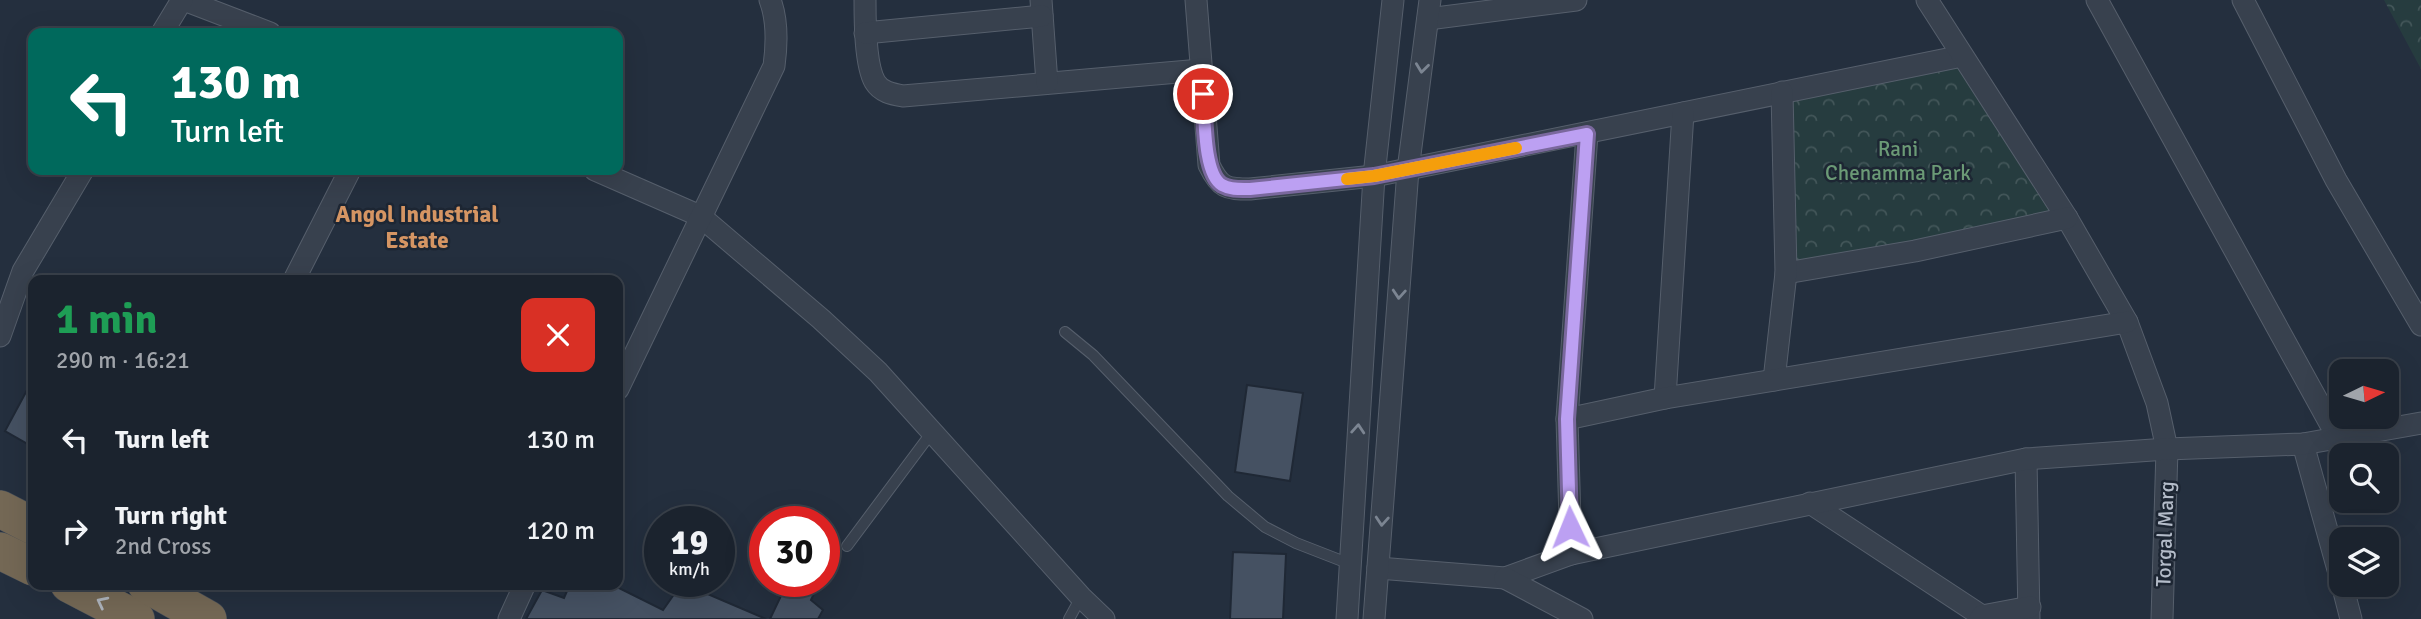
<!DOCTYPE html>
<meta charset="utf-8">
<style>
body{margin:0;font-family:Signika,sans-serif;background:#282f3a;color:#f1f3f6;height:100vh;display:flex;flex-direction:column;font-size:26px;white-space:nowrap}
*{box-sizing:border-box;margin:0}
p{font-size:23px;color:#a0a4aa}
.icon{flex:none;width:38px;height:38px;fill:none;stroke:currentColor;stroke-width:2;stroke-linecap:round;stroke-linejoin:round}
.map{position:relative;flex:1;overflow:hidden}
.details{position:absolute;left:28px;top:275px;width:595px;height:315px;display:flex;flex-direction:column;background:#1b232e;border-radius:14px;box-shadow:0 7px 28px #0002,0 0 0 2px #39404a}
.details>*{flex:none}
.guide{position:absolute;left:28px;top:28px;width:595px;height:147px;border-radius:14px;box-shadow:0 7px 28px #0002,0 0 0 2px #39404a;background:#00695c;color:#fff;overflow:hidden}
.needle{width:46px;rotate:85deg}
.controls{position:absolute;left:2329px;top:359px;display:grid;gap:14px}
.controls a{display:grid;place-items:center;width:70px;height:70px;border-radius:14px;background:#1b232e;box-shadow:0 7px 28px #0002,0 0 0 2px #39404a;font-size:35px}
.speed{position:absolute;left:644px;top:506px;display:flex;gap:14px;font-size:35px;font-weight:700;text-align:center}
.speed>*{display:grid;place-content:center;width:91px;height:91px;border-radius:50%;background:#1b232e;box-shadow:0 7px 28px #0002,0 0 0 2px #39404a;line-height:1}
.speed small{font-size:18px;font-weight:400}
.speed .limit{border:10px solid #d22;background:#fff;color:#111}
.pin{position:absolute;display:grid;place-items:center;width:60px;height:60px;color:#fff;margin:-30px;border:4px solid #fff;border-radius:50%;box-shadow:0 2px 7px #0007}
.me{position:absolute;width:77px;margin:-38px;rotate:358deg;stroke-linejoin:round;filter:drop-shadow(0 0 5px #0008)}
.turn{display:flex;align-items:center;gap:24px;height:147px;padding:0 28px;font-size:32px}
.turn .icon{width:91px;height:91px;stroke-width:2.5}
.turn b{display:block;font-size:49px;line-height:60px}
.round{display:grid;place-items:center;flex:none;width:74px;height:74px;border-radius:14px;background:#282f3a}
.headline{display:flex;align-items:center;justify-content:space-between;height:119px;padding:0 28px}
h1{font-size:42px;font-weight:700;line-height:52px;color:#1e9e55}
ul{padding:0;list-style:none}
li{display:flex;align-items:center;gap:21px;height:91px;padding:0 28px}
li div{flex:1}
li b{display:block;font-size:26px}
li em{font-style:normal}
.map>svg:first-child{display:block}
.park{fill:url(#park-crowns)}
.building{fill:#455162;stroke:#1f2835;stroke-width:2}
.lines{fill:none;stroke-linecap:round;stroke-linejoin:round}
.lane-casing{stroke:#565f6c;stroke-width:12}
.street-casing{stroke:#565f6c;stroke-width:23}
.highway-casing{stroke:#434c59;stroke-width:38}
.lane{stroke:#38414e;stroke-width:10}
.street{stroke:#38414e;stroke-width:21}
.highway{stroke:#746855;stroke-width:37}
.oneway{stroke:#7c8592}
.oneway2{stroke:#aeb4bd}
.route-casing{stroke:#7a689d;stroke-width:18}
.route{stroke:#bca0f2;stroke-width:12}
.slow{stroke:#f59e0b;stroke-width:12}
.labels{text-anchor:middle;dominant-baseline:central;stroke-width:5;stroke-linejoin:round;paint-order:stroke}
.park-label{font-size:21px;fill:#6b9a76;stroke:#1d2633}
.street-label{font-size:21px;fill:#b4bcc9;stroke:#1d2633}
.neighbourhood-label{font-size:23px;font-weight:bold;fill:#d59563;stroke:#1d2633}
</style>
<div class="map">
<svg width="2421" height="619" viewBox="0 0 2421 619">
<defs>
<pattern id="park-crowns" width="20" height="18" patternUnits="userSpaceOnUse" patternTransform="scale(1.75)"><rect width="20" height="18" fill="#263c3f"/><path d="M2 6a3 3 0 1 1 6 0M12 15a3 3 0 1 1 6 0" fill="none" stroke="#435659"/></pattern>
</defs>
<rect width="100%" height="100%" fill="#242f3e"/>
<!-- park -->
<g class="park">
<polygon points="2384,0 2421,0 2421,69"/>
<polygon points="1958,62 2057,215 1791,266 1786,96"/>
</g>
<!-- building -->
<g class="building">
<polygon points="33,379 33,447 5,431"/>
<polygon points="1247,385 1303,393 1290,481 1235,472"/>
<polygon points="1233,552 1286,554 1283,619 1230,619"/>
<polygon points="788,581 820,581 811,600 823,610 818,619 770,619"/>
<polygon points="682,583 766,619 526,619 542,590 564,598 570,584 611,584 663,610"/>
</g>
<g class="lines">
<!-- lane casing -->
<g class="lane-casing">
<g id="lane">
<polyline points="1065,332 1093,355 1228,496 1265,527 1296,543 1350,564"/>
<polyline points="847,546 932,432"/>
<polyline points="1069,619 1081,597"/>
</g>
</g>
<!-- street casing -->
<g class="street-casing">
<g id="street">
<polyline points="184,0 270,33"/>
<path d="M865 0C865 20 865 65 875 82 881 92 892 94 903 96L1201 70"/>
<polyline points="1041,0 1047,83"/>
<path d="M1196 0 1209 165C1220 188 1226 189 1250 189L1374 176 1962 56"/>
<polyline points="1927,0 2067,218 2127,322 2157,403 2167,449 2162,619"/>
<polyline points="2097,0 2338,438"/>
<polyline points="2243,0 2336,180 2421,325"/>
<polyline points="1428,19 1576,0"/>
<polyline points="162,33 182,0"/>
<polyline points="865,33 1042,16"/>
<polyline points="595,170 700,216 821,319 878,372 1081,597 1104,619"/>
<polyline points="1786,273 1915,251 2067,218"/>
<polyline points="294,280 350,170"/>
<polyline points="0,336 23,271 83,170"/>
<polyline points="1774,380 1786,273 1782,92"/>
<path d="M618 389 774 66C777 44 778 21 770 0"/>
<polyline points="1665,398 1683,113"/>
<polyline points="1567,419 1665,398 2127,322"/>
<polyline points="2303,444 2342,584"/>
<polyline points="2026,459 2029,619"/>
<polyline points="1810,503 1982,616"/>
<polyline points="1571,554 1567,419 1587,134"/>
<polyline points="1378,568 1505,578 1571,554 2026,459 2167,449 2303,444 2421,423"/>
<polyline points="1505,578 1582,619"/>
<polyline points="2342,584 2351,619"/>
<polyline points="509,619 525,584"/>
<polyline points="1347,619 1374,176 1393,0"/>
<polyline points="1374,619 1408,170 1430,0"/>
<polyline points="1980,619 1982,616 2030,607"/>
</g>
</g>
<!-- highway casing -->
<g class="highway-casing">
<g id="highway">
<polyline points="0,509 33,526"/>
<polyline points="0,551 33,567"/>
<polyline points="69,584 136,619"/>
<polyline points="146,584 208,619"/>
</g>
</g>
<!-- lane -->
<use href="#lane" class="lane"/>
<!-- street -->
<use href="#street" class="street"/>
<!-- highway -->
<use href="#highway" class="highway"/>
</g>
<!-- one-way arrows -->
<defs><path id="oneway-chevron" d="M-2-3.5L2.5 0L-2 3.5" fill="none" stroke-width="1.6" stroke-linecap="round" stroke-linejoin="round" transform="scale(1.75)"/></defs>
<g class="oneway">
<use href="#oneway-chevron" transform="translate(1422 68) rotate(97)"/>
<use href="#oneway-chevron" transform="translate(1399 294) rotate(94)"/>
<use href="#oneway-chevron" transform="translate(1358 429) rotate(-86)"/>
<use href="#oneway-chevron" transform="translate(1382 521) rotate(94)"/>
</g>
<use class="oneway2" href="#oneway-chevron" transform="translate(102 602) rotate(-153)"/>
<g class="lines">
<!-- route casing -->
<g class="route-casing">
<path id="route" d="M1203 94C1205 115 1203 174 1222 185 1231 190 1241 189 1250 189L1374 176 1587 134 1567 419 1570 527"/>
</g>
<!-- route -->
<use href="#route" class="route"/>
<!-- slow -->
<polyline class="slow" points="1347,179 1374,176 1516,148"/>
</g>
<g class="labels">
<!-- park labels -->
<g class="park-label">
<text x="1898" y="149">Rani<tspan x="1898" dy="24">Chenamma Park</tspan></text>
</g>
<!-- street labels -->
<g class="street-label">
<text transform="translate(2165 534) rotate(-88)">Torgal Marg</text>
</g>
<!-- neighbourhood labels -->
<g class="neighbourhood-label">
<text x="417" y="214">Angol Industrial<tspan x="417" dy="26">Estate</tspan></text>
</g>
</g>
</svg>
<div class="controls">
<a><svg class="needle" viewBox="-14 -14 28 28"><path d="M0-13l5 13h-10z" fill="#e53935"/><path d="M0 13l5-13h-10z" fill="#a0a4aa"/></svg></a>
<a><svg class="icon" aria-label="search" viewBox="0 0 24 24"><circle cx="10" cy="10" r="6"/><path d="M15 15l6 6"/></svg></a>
<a><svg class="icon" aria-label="layers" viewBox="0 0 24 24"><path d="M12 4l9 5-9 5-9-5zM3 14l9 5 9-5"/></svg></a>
</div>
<div class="speed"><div>19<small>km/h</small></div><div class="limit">30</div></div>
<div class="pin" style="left:1203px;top:94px;background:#d93025"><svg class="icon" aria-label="arrive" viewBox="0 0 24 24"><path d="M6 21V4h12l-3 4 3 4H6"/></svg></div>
<svg class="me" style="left:1570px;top:527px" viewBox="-20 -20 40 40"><path d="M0-17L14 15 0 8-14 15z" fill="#bca0f2" stroke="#fff" stroke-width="4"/></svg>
<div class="guide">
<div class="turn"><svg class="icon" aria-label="left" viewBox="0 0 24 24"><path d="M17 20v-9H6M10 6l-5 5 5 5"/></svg><div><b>130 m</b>Turn left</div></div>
</div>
<section class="details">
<div class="headline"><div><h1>1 min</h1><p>290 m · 16:21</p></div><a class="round" style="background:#d93025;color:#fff"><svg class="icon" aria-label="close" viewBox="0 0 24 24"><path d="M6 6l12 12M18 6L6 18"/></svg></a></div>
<ul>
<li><svg class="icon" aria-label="left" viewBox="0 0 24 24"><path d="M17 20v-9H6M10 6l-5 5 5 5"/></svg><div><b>Turn left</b></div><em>130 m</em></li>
<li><svg class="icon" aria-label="right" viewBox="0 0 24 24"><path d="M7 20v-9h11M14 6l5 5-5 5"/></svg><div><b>Turn right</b><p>2nd Cross</p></div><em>120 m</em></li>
</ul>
</section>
</div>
